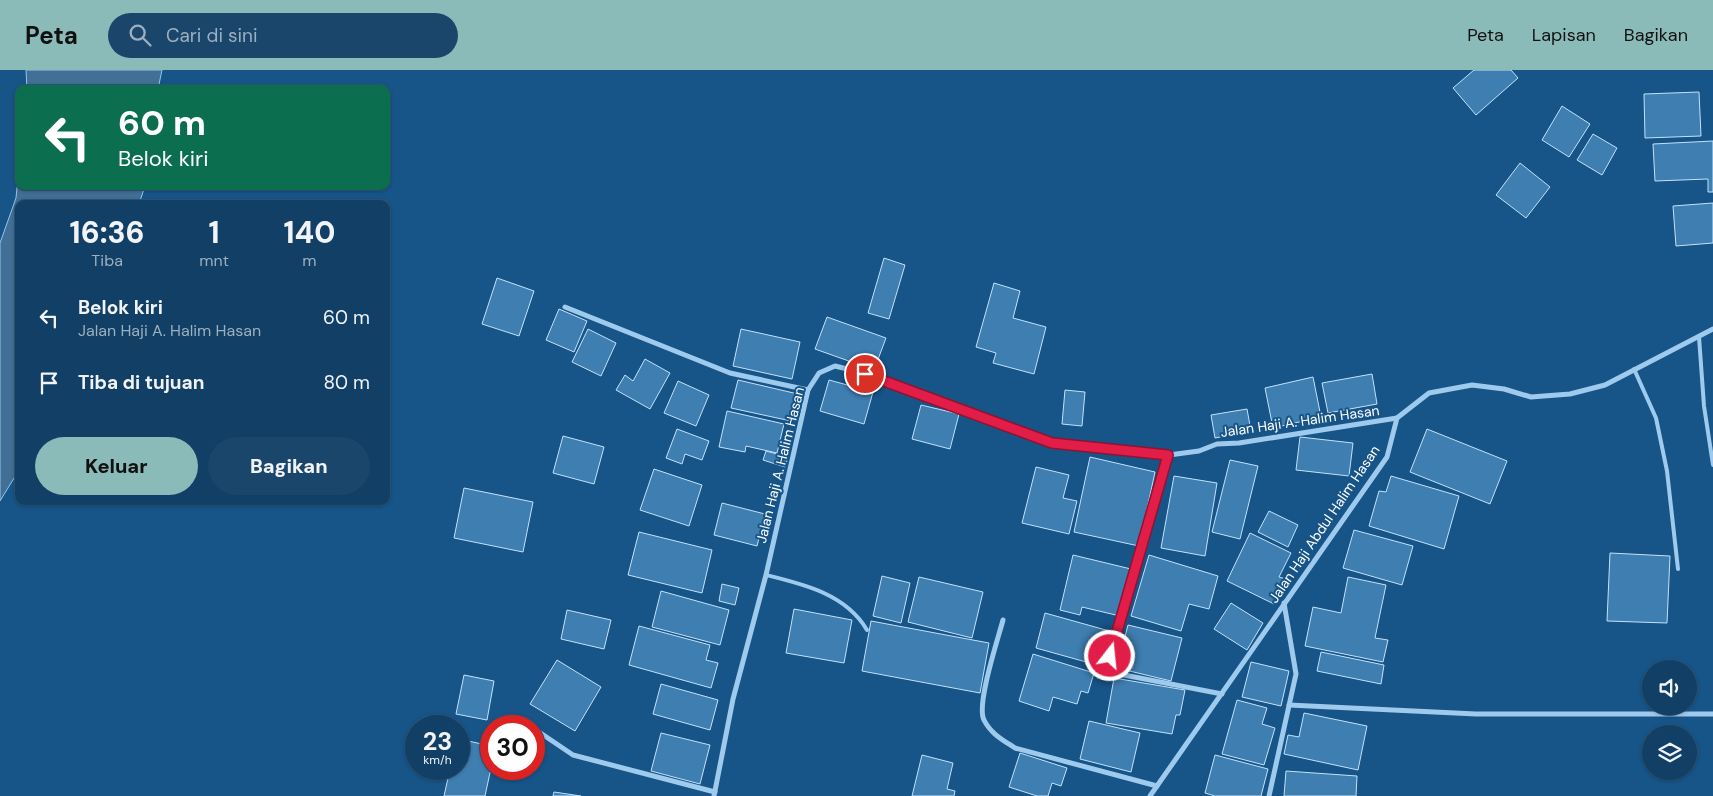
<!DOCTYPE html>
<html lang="id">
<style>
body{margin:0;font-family:"DM Sans",sans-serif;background:#1a466c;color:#f1f3f6;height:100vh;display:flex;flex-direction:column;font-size:19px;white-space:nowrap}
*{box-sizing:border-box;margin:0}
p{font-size:16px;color:#9cafbf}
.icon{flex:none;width:28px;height:28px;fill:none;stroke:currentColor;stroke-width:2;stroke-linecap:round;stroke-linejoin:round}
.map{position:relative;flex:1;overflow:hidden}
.sheet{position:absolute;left:15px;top:130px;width:375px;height:305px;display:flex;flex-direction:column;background:#113f66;border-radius:10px;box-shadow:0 1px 4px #0004,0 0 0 1px #30587a}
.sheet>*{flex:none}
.banner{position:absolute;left:15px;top:15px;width:375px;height:105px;border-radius:10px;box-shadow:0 1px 4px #0004,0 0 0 1px #30587a;background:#0b6e4f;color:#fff;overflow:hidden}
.controls{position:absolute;left:1642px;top:590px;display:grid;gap:10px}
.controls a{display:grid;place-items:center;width:55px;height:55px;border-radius:50%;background:#113f66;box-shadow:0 1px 4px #0004,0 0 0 1px #30587a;font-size:25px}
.speed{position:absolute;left:405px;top:645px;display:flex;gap:10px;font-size:25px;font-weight:700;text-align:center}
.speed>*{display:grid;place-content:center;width:65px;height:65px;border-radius:50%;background:#113f66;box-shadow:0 1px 4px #0004,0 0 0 1px #30587a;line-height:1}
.speed small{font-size:12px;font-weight:400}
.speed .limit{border:8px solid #d22;background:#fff;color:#111}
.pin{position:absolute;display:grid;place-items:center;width:42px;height:42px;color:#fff;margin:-21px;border:2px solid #fff;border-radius:50%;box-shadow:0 1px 5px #0007}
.me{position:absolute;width:55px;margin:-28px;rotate:16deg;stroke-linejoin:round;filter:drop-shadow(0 0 4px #0008)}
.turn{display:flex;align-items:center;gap:18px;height:105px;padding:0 20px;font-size:22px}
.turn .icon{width:65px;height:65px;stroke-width:2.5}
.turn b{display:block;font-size:35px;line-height:42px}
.eta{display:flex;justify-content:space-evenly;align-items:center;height:85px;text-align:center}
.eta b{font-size:30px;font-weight:800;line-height:35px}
.cta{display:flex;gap:10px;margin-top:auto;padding:10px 20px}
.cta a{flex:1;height:58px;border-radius:30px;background:#8bbbb9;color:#111;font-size:20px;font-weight:800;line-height:58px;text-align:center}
.cta a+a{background:#1a466c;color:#f1f3f6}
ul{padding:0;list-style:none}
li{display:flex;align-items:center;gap:15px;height:65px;padding:0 20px}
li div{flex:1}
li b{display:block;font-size:19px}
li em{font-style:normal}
header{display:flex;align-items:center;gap:30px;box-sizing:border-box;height:70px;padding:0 25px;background:#8bbbb9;color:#111}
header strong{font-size:24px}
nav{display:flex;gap:28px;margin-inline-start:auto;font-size:18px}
.search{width:350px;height:45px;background:#1a466c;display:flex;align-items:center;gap:12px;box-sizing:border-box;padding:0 18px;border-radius:28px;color:#9cafbf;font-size:19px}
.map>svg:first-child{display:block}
.water{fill:#426f95;stroke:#90c7f0}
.building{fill:#3f7eb1;stroke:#c3e2fa}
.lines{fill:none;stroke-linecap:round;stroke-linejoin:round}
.lane{stroke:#9ecaee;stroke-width:4}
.street{stroke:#9ecaee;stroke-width:5}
.route-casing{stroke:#92132f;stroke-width:12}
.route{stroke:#e11d48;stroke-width:9}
.labels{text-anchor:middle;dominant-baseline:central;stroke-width:4;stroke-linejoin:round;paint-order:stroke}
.street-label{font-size:14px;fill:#fff;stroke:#175488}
</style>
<header>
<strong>Peta</strong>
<div class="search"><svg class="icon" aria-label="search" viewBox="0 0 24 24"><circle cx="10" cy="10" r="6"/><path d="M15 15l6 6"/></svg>Cari di sini</div>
<nav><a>Peta</a><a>Lapisan</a><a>Bagikan</a></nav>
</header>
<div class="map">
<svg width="1713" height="726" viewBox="0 0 1713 726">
<rect width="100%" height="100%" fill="#175488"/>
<!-- water -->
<g class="water">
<polygon points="26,0 162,0 158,19 27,19"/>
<polygon points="19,98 19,116 145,116 139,134 19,134 19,400 0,431 0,173 16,128"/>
</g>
<!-- building -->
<g class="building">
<polygon points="1474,0 1511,0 1518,8 1476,45 1453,18"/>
<polygon points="1699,22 1701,66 1645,68 1644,24"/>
<polygon points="1562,36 1590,54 1569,87 1542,70"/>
<polygon points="1593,64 1617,78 1602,105 1577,90"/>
<polygon points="1713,71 1713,122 1708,122 1708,109 1655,111 1653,74"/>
<polygon points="1520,93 1550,117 1526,148 1496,125"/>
<polygon points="1713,133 1713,173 1676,176 1673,136"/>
<polygon points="884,188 905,195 889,249 868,243"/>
<polygon points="497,208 534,221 519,266 482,254"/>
<polygon points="994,213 1020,221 1013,248 1046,257 1034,304 993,293 996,283 976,277"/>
<polygon points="559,239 587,251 574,282 546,270"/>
<polygon points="827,247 886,268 874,300 815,279"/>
<polygon points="588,259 616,273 601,306 572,292"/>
<polygon points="741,259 800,272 792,309 733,296"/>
<polygon points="645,289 670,303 650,339 616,320 625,305 633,311"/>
<polygon points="1372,304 1377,334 1328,343 1322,313"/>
<polygon points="1313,307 1321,347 1273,358 1265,318"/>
<polygon points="738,310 798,324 791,351 731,338"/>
<polygon points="829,310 873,322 864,354 820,341"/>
<polygon points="678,311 709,325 696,356 664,343"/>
<polygon points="1065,320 1085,322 1082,356 1062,354"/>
<polygon points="921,335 959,344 950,379 912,369"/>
<polygon points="1247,339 1251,361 1215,368 1211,345"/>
<polygon points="727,341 784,354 777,383 746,376 745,382 719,377"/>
<polygon points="677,359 709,371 702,390 685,384 682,394 666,388"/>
<polygon points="1427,359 1507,391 1490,434 1410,402"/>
<polygon points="563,366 604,377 594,414 553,403"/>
<polygon points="1300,367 1353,373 1349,406 1296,400"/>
<polygon points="766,381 788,387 785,397 763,390"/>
<polygon points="1090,387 1155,402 1139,476 1074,462"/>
<polygon points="1230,390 1258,396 1240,469 1212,462"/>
<polygon points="1036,397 1069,405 1063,428 1077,431 1069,464 1022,453"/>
<polygon points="654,399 702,415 689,456 640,440"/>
<polygon points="1174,406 1217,413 1205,486 1161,478"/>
<polygon points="1391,406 1459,426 1444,479 1369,456 1379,421 1386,422"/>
<polygon points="464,418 533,432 523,482 454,468"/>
<polygon points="722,433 765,444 757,476 714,465"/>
<polygon points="1269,441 1298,455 1288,477 1258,462"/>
<polygon points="1354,460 1413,476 1402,515 1343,498"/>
<polygon points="639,462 712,480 702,523 628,505"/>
<polygon points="1250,463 1291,483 1279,507 1286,509 1274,534 1227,511"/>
<polygon points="1610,483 1670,486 1667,553 1607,551"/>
<polygon points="1073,485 1131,499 1120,546 1082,537 1080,545 1060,540"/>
<polygon points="1149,485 1218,506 1209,539 1189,534 1181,561 1131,546"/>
<polygon points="882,506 910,513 901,553 873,546"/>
<polygon points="919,507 983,522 972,568 908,552"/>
<polygon points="1348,507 1386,515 1375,568 1388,570 1383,592 1305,576 1313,537 1341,543"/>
<polygon points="722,514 739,518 735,535 719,531"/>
<polygon points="661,521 729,540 720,575 652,557"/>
<polygon points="1231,533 1263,553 1247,580 1214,559"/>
<polygon points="794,539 852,550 844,593 786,583"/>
<polygon points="567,540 611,550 604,579 561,569"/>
<polygon points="1045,543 1113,562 1104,597 1036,578"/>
<polygon points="871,551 989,573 980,623 862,601"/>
<polygon points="1128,555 1182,568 1171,611 1117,598"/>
<polygon points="639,556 710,575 706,590 718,593 711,618 629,595"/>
<polygon points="1321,582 1384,595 1381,614 1317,601"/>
<polygon points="1033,584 1094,603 1088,623 1081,621 1077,634 1053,627 1049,641 1019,631"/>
<polygon points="557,590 601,617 575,661 530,634"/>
<polygon points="1251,592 1289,601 1281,636 1242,627"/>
<polygon points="464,605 494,611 487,650 456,644"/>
<polygon points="1114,608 1185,620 1180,645 1176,645 1172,664 1106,653"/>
<polygon points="661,614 718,630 710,660 653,644"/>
<polygon points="1237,630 1267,638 1262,654 1275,658 1264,695 1222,684"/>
<polygon points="1304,643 1367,656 1358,700 1284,684 1288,665 1299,667"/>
<polygon points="1089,651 1140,663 1131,702 1080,689"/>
<polygon points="661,663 710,675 700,714 651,701"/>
<polygon points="459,669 491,676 491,698 485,726 444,726 450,699 459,699"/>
<polygon points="1020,683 1067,698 1061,716 1052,713 1048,726 1037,726 1009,717"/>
<polygon points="922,685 953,693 947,719 955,721 954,726 912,726"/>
<polygon points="1215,685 1268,699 1261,726 1215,726 1205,723"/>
<polygon points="1286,701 1357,706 1356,726 1284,726"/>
<polygon points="554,722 581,726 553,726"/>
</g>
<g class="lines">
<!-- lane -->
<g class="lane">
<polyline points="1699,267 1704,336 1713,395"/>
<polyline points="1634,299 1656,348 1667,401 1678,499"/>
<path d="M766 505C803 514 846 524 867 560"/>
</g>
<!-- street -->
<g class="street">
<polyline points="565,237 730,303 808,320"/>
<path d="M1169 385 1110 586C1111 594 1112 599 1119 604L1222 624"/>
<path d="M1003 550C998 569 976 635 984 650 991 664 1003 670 1015 678L1157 716"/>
<polyline points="1289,635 1476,644 1713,644"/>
<polyline points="539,662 573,685 715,722"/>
<polyline points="714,726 733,629 766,505 808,320 819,303 835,296 880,307 1052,373 1169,385 1199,381 1217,374 1239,373 1397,348"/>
<polyline points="1150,726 1387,387 1397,348 1429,323 1472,315 1504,319 1531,327 1570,324 1605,315 1713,259"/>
<polyline points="1269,726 1296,604 1284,533"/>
</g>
</g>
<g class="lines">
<!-- route casing -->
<g class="route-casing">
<polyline id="route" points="865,304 1052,373 1168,385 1110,586"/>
</g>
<!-- route -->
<use href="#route" class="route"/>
</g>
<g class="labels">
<!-- street labels -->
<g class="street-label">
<text transform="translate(1300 351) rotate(-8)">Jalan Haji A. Halim Hasan</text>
<text transform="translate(780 395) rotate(-76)">Jalan Haji A. Halim Hasan</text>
<text transform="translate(1324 454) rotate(-56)">Jalan Haji Abdul Halim Hasan</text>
</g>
</g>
</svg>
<div class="controls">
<a><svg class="icon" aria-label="sound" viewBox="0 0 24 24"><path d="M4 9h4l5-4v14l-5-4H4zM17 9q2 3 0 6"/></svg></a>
<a><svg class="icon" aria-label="layers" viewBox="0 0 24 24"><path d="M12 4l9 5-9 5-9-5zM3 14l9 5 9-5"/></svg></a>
</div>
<div class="speed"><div>23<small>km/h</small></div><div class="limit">30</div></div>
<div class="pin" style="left:865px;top:304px;background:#d93025"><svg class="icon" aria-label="arrive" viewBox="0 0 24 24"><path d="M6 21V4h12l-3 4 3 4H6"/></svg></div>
<svg class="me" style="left:1110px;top:586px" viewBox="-20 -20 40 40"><circle r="17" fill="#e11d48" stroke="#fff" stroke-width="3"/><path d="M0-11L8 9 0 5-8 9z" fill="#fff"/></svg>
<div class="banner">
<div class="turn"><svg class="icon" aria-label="left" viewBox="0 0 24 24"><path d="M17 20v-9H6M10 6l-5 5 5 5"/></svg><div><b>60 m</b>Belok kiri</div></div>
</div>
<section class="sheet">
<div class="eta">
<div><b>16:36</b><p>Tiba</p></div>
<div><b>1</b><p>mnt</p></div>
<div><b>140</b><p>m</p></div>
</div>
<ul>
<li><svg class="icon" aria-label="left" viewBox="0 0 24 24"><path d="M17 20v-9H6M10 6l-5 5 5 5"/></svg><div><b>Belok kiri</b><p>Jalan Haji A. Halim Hasan</p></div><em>60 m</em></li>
<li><svg class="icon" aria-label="arrive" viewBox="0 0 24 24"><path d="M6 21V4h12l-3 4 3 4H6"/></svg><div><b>Tiba di tujuan</b></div><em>80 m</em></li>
</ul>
<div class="cta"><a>Keluar</a><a>Bagikan</a></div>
</section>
</div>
